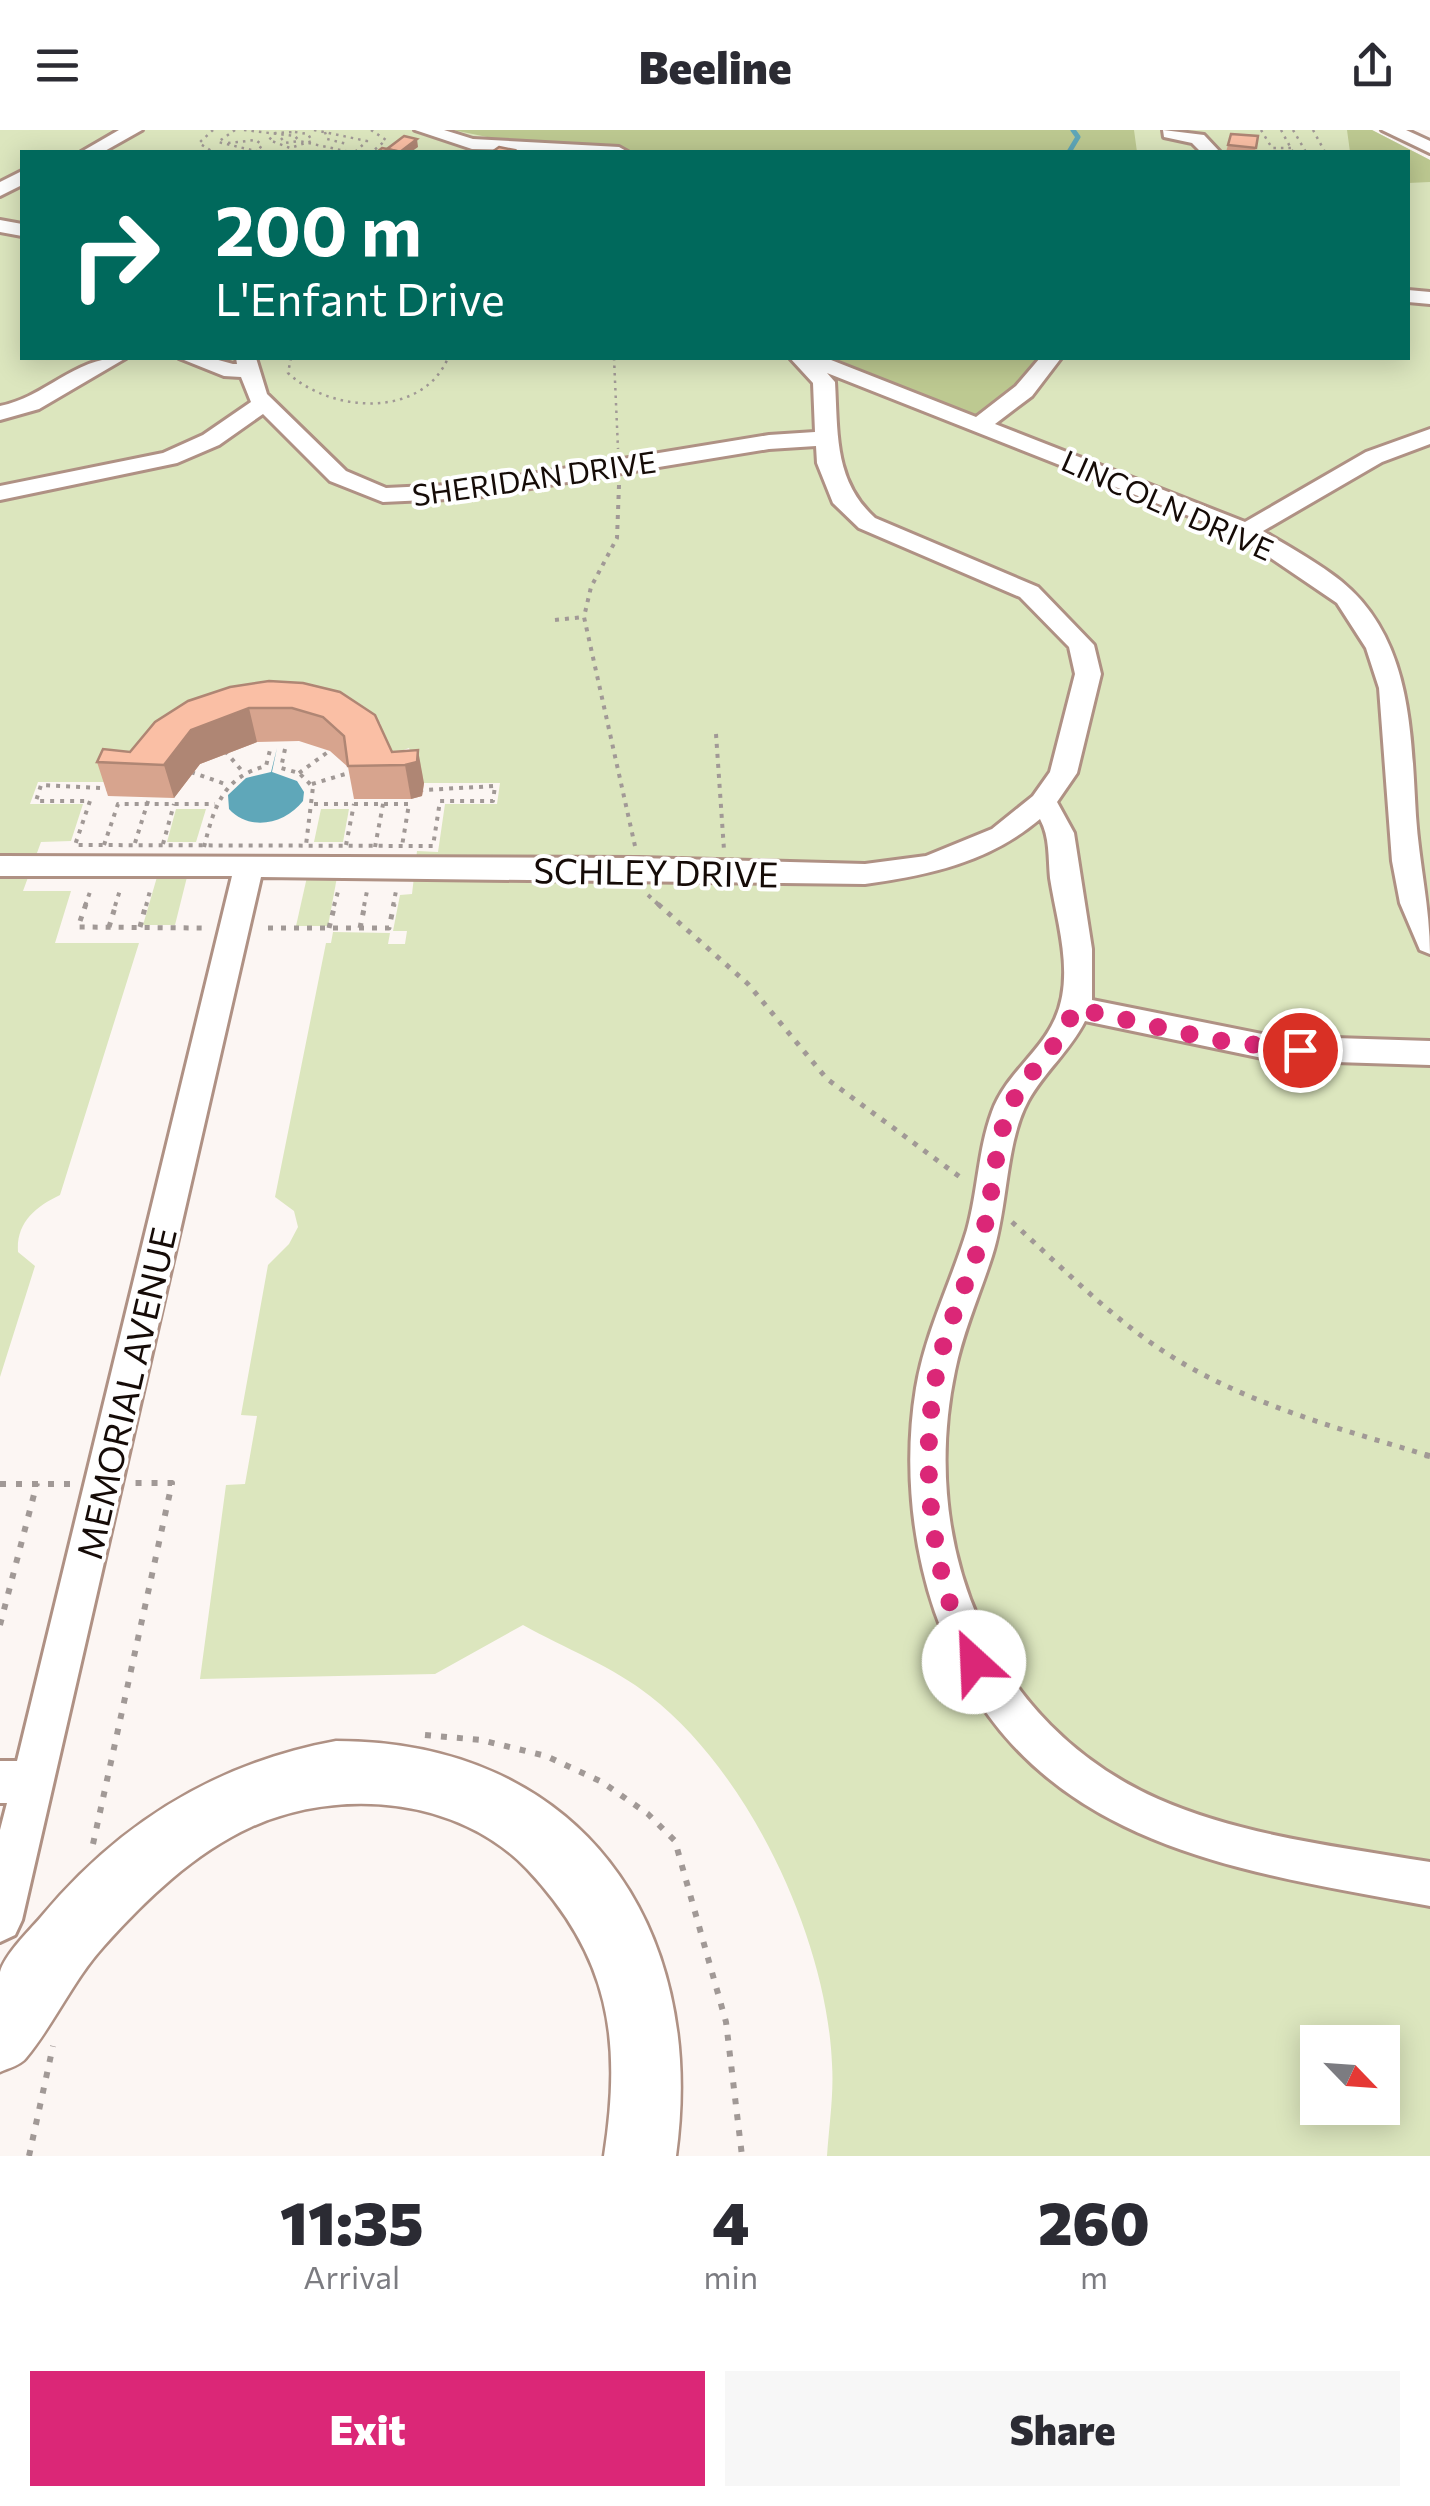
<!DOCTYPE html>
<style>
body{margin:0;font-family:Commissioner,sans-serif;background:#f7f7f7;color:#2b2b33;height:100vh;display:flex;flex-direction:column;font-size:38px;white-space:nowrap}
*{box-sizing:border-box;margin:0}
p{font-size:32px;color:#7c7c81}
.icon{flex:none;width:55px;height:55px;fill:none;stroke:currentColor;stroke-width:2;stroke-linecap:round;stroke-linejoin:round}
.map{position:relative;height:2026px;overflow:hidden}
.details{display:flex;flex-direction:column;background:#fff;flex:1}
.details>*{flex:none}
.guide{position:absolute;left:20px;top:20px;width:1390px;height:210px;border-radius:0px;box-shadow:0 5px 25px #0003;background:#00695c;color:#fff;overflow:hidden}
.needle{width:65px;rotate:115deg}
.fabs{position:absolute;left:1300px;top:1895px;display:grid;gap:20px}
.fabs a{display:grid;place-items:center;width:100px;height:100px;border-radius:0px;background:#fff;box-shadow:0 5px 25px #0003;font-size:50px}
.pin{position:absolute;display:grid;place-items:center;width:85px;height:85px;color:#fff;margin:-42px;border:5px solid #fff;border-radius:50%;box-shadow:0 2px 10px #0007}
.me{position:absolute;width:110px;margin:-55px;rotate:335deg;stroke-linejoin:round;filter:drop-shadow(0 0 8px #0008)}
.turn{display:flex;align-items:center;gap:35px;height:210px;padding:0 30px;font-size:45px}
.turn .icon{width:130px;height:130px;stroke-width:2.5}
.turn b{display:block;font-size:70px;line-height:85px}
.eta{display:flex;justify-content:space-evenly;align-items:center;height:170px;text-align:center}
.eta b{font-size:60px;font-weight:800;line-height:70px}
.button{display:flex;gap:20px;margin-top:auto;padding:20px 30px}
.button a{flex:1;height:115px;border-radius:0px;background:#db2777;color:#fff;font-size:40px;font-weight:800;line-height:115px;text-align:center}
.button a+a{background:#f7f7f7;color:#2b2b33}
header{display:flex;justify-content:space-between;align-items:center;height:130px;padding:0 30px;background:#fff;font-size:45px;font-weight:800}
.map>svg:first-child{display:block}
.green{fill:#dce6be;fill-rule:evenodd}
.forest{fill:#bdc991}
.water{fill:#5fa7b9}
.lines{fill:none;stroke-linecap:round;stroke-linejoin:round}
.stream{stroke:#5fa7b9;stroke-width:5}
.minor-casing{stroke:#af9184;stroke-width:6}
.highway-casing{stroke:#af9184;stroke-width:5}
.path-far3{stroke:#a19996;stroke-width:2.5;stroke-dasharray:2.5 5;stroke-linecap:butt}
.path-far2{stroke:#a19996;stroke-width:4;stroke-dasharray:4 6;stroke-linecap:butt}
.path-far1{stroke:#a19996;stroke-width:5;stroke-dasharray:5 8;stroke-linecap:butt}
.path{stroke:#a19996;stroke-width:6;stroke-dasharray:6 10;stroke-linecap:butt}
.minor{fill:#fff;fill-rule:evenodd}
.highway{fill:#fff;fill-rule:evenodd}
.wall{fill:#d7a48e}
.shaded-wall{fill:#af8674}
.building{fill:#fabfa5;stroke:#af8674;stroke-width:2.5}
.route{stroke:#db2777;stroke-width:18;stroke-dasharray:0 32.4}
.labels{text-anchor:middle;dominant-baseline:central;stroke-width:8;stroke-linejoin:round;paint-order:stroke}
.far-street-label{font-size:30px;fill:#150b07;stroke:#fff}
.street-label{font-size:35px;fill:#150b07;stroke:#fff}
</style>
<header><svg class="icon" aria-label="menu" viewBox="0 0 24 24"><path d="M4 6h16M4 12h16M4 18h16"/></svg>Beeline<svg class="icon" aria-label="share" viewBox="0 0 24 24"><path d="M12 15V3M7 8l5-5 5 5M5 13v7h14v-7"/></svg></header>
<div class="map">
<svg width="1430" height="2026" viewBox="0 0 1430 2026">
<rect width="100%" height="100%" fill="#fcf6f3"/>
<!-- green -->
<g class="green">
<path d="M0 0H1372L1430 30V2026H827C829 1996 834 1964 832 1934 827 1809 750 1644 650 1566 614 1537 564 1518 523 1495L435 1544 200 1549 226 1355 245 1354 257 1286 241 1285 268 1135 289 1114 298 1097 294 1081 275 1067 326 813H331L333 802 390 803 388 814H405L407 801H393L400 765 412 764 417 721 438 722 445 674H497L500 653H421L409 618 387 626 363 605 381 594 372 587 326 589 106 652H38L30 674H83L71 711 41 712 23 761H71L55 813H139L60 1065C35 1077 16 1093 18 1122L35 1136 0 1247ZM22 22H1408V228H22ZM1318 1912H1382V1978H1318Z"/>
<polygon points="176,679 206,679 196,712 167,712"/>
<polygon points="321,679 349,679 343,712 314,712"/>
<polygon points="157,747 187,747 175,795 143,795"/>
<polygon points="307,747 337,747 328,796 296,796"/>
</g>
<!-- forest -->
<g class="forest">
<polygon points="453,0 1134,0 1137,22 521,22 492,8"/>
<polygon points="1347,0 1372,0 1430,30 1430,52 1408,53 1408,22 1350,22"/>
<polygon points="825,228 1040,228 1009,265 975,293"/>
</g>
<!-- water -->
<path class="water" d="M277 618 272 642 297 651 304 662 303 671C285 694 250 702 229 679L228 665 246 648 271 642Z"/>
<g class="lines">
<!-- stream -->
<polyline class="stream" points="1069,22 1078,7 1073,0"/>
<!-- minor casing -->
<g class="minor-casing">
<g id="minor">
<polygon points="119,0 142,0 103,22 81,22"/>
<polygon points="415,0 444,0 473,9 619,17 628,22 472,19"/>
<polygon points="1163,0 1204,5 1220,22 1201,22 1192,13 1164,7"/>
<polygon points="1382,0 1406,0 1430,11 1430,23"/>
<polygon points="22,41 22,55 0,66 0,52"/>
<polygon points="0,90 22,94 22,106 0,102"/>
<polygon points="1408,160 1430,162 1430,174 1408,172"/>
<path d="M126 228 39 279 0 290V276C47 267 76 225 126 228Z"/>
<path d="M179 228H211L233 234H237L236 228H256L267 264 346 341 386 358 470 354 769 305 815 302 813 253 790 228H826L976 287 1016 256 1040 228H1061L1032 266 995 294 1245 392 1366 322 1430 299V314L1382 332 1263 401C1289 417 1317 432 1341 451 1412 509 1411 602 1416 686 1419 733 1430 777 1430 824L1420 820 1400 773 1392 731 1379 558 1366 518 1337 473 1237 405 827 243 835 252C838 304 834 351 875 388L1038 457 1094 515 1101 544 1077 643 1057 672 1074 703 1092 819V870L1272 906 1430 911V935L1272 930 1085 891C1070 921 1044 942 1028 971 1005 1013 1008 1078 992 1126 980 1164 963 1201 955 1241 918 1416 991 1595 1158 1669 1242 1706 1340 1717 1430 1732V1776C1219 1738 1016 1711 935 1482 911 1412 904 1331 916 1258 925 1203 951 1153 967 1100 978 1061 978 1020 992 982 1005 945 1040 923 1055 889 1075 845 1057 793 1050 748 1048 728 1050 707 1040 689 989 732 930 745 865 754L261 747 22 1790 15 1805 0 1812V1700L7 1673H0V1631H17L232 746H0V726L639 728 865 734 926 726 992 699 1033 666 1050 642 1075 544 1069 517 1020 467 859 398 833 373 817 333 816 316 769 319 470 368 383 372 330 351 263 284 219 315 177 333 0 370V356L163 323 203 305 251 272 241 247 224 246Z"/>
</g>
</g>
<!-- highway casing -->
<g class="highway-casing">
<path id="highway" d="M336 1611C579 1611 708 1794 676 2026H604C622 1909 610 1827 527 1739 458 1667 339 1657 251 1697 194 1723 145 1770 104 1816 73 1850 55 1893 26 1928 21 1935 9 1938 0 1942 0 1915 0 1867 0 1842 5 1824 28 1802 41 1787 119 1693 216 1633 336 1611Z"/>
</g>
<!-- path-far3 -->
<g class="path-far3">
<polyline points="213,0 199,13 213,22"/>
<polyline points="235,0 218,12 260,22"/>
<polyline points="244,0 295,6 299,11 350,22"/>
<polyline points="314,0 367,11 355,22"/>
<polyline points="371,0 386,10 372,22"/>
<polyline points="1261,0 1272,18 1292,18"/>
<polyline points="1281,0 1293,22"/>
<polyline points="1293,0 1306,22"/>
<polyline points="1313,0 1325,22"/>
<polygon points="295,2 308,4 312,11 290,18 269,10 275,3"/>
<polyline points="325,2 327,9 347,14"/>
<polyline points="281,8 285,13 299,11"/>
<polyline points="228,13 256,10 262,15 258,21"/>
<polyline points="1250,19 1261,22"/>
<polyline points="417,22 427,22"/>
<path d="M291 228 288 243C331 283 422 289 448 228"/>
<polyline points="614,228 618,319"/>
</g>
<!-- path-far2 -->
<g class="path-far2">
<polyline points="619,355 617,408 591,457 584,487 635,716"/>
<polyline points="555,490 584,487"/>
<path d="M282 598C323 604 369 615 370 663L495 656 493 671H440L433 716 75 715 90 671H36L41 655 163 661C190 618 234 604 282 598Z"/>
<polyline points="716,604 724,720"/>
<polyline points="285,619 281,638 299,643 313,657 306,715"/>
<polyline points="225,621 243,642"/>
<polyline points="191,642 225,654"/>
<polyline points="299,643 332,619"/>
<polyline points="312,654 352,642"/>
<polyline points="314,674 409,674 402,716"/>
<polyline points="135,713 149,668"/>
<polyline points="163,714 174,674"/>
<polyline points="104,715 118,674 215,674"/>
<polyline points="346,715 354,674"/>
<path d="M204 717C214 677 223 647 266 636L270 620"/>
<polyline points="375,717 384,669"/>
<polyline points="648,765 660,776"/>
<polyline points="85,776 91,759"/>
<polyline points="115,776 121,757"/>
<polyline points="146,776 151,757"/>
<polyline points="334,776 339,758"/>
<polyline points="364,776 367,761"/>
<polyline points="393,776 396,761"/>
</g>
<!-- path-far1 -->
<g class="path-far1">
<polyline points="86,774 78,797 202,798"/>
<polyline points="658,774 748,854 827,949 964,1050"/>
<polyline points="109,797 116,774"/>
<polyline points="140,797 146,774"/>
<polyline points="268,798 389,798 394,774"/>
<polyline points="329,798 335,774"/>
<polyline points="360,798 365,774"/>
<path d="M1012 1092C1067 1142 1120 1197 1184 1234 1260 1278 1347 1301 1430 1326"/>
</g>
<!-- path -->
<g class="path">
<polyline points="1425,1325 1430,1326"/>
<polyline points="0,1354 71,1354"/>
<polyline points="0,1495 37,1353"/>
<polyline points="425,1605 481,1610 546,1626 602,1652 648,1684 675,1711 726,1892 742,2026"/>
<polyline points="93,1714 172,1353 132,1353"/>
<polyline points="29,2026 53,1916"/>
</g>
<!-- minor -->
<use href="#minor" class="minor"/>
<!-- highway -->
<use href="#highway" class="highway"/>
</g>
<!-- wall -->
<g class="wall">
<polygon points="1231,4 1258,6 1255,22 1226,22"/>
<polygon points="269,551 392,622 424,653 422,666 411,669 354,669 348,637 330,621 299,611 257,612 200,634 174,668 108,666 97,632 130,622"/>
</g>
<!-- shaded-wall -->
<g class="shaded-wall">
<polygon points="417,9 418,17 411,22 400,22"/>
<polygon points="249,578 257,612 200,634 174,668 164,635 191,600"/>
<polygon points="418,620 424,653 422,666 411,669 405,635"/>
</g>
<!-- building -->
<g class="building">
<polygon points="1231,4 1258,6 1256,18 1228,15"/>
<polygon points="404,6 417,9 400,22 387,19"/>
<polygon points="499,17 514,20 511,22 492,22"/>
<polygon points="382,18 402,22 377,22"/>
<polygon points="269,551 303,553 340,562 375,585 392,622 418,620 417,632 405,635 348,636 344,606 323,587 292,578 249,578 191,600 164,635 97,632 103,619 130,622 155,592 188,571 230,557"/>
</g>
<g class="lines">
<!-- route -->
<path class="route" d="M974 1532C929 1447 917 1321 940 1228 951 1184 972 1143 984 1099 994 1060 994 1016 1009 980 1024 942 1062 917 1074 878L1215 910 1300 920"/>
</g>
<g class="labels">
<!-- far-street labels -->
<g class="far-street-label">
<text transform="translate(534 347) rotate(-8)">SHERIDAN DRIVE</text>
<text transform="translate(1168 374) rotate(24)">LINCOLN DRIVE</text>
</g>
<!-- street labels -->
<g class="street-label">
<text transform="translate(656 741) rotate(1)">SCHLEY DRIVE</text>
<text transform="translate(125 1263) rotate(-77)">MEMORIAL AVENUE</text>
</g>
</g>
</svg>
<div class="fabs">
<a><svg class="needle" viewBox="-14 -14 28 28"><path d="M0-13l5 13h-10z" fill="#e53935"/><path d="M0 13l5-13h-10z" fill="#7c7c81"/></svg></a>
</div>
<div class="pin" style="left:1300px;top:920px;background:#d93025"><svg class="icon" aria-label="arrive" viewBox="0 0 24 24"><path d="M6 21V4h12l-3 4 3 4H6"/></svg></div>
<svg class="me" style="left:974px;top:1532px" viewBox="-20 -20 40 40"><circle r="19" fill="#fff"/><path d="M0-13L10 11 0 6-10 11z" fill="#db2777"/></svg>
<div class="guide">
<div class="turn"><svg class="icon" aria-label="right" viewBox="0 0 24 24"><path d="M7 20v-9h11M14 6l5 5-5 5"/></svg><div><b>200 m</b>L'Enfant Drive</div></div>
</div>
</div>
<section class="details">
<div class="eta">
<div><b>11:35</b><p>Arrival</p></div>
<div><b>4</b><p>min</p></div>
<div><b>260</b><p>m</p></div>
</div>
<div class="button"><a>Exit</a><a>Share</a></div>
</section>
